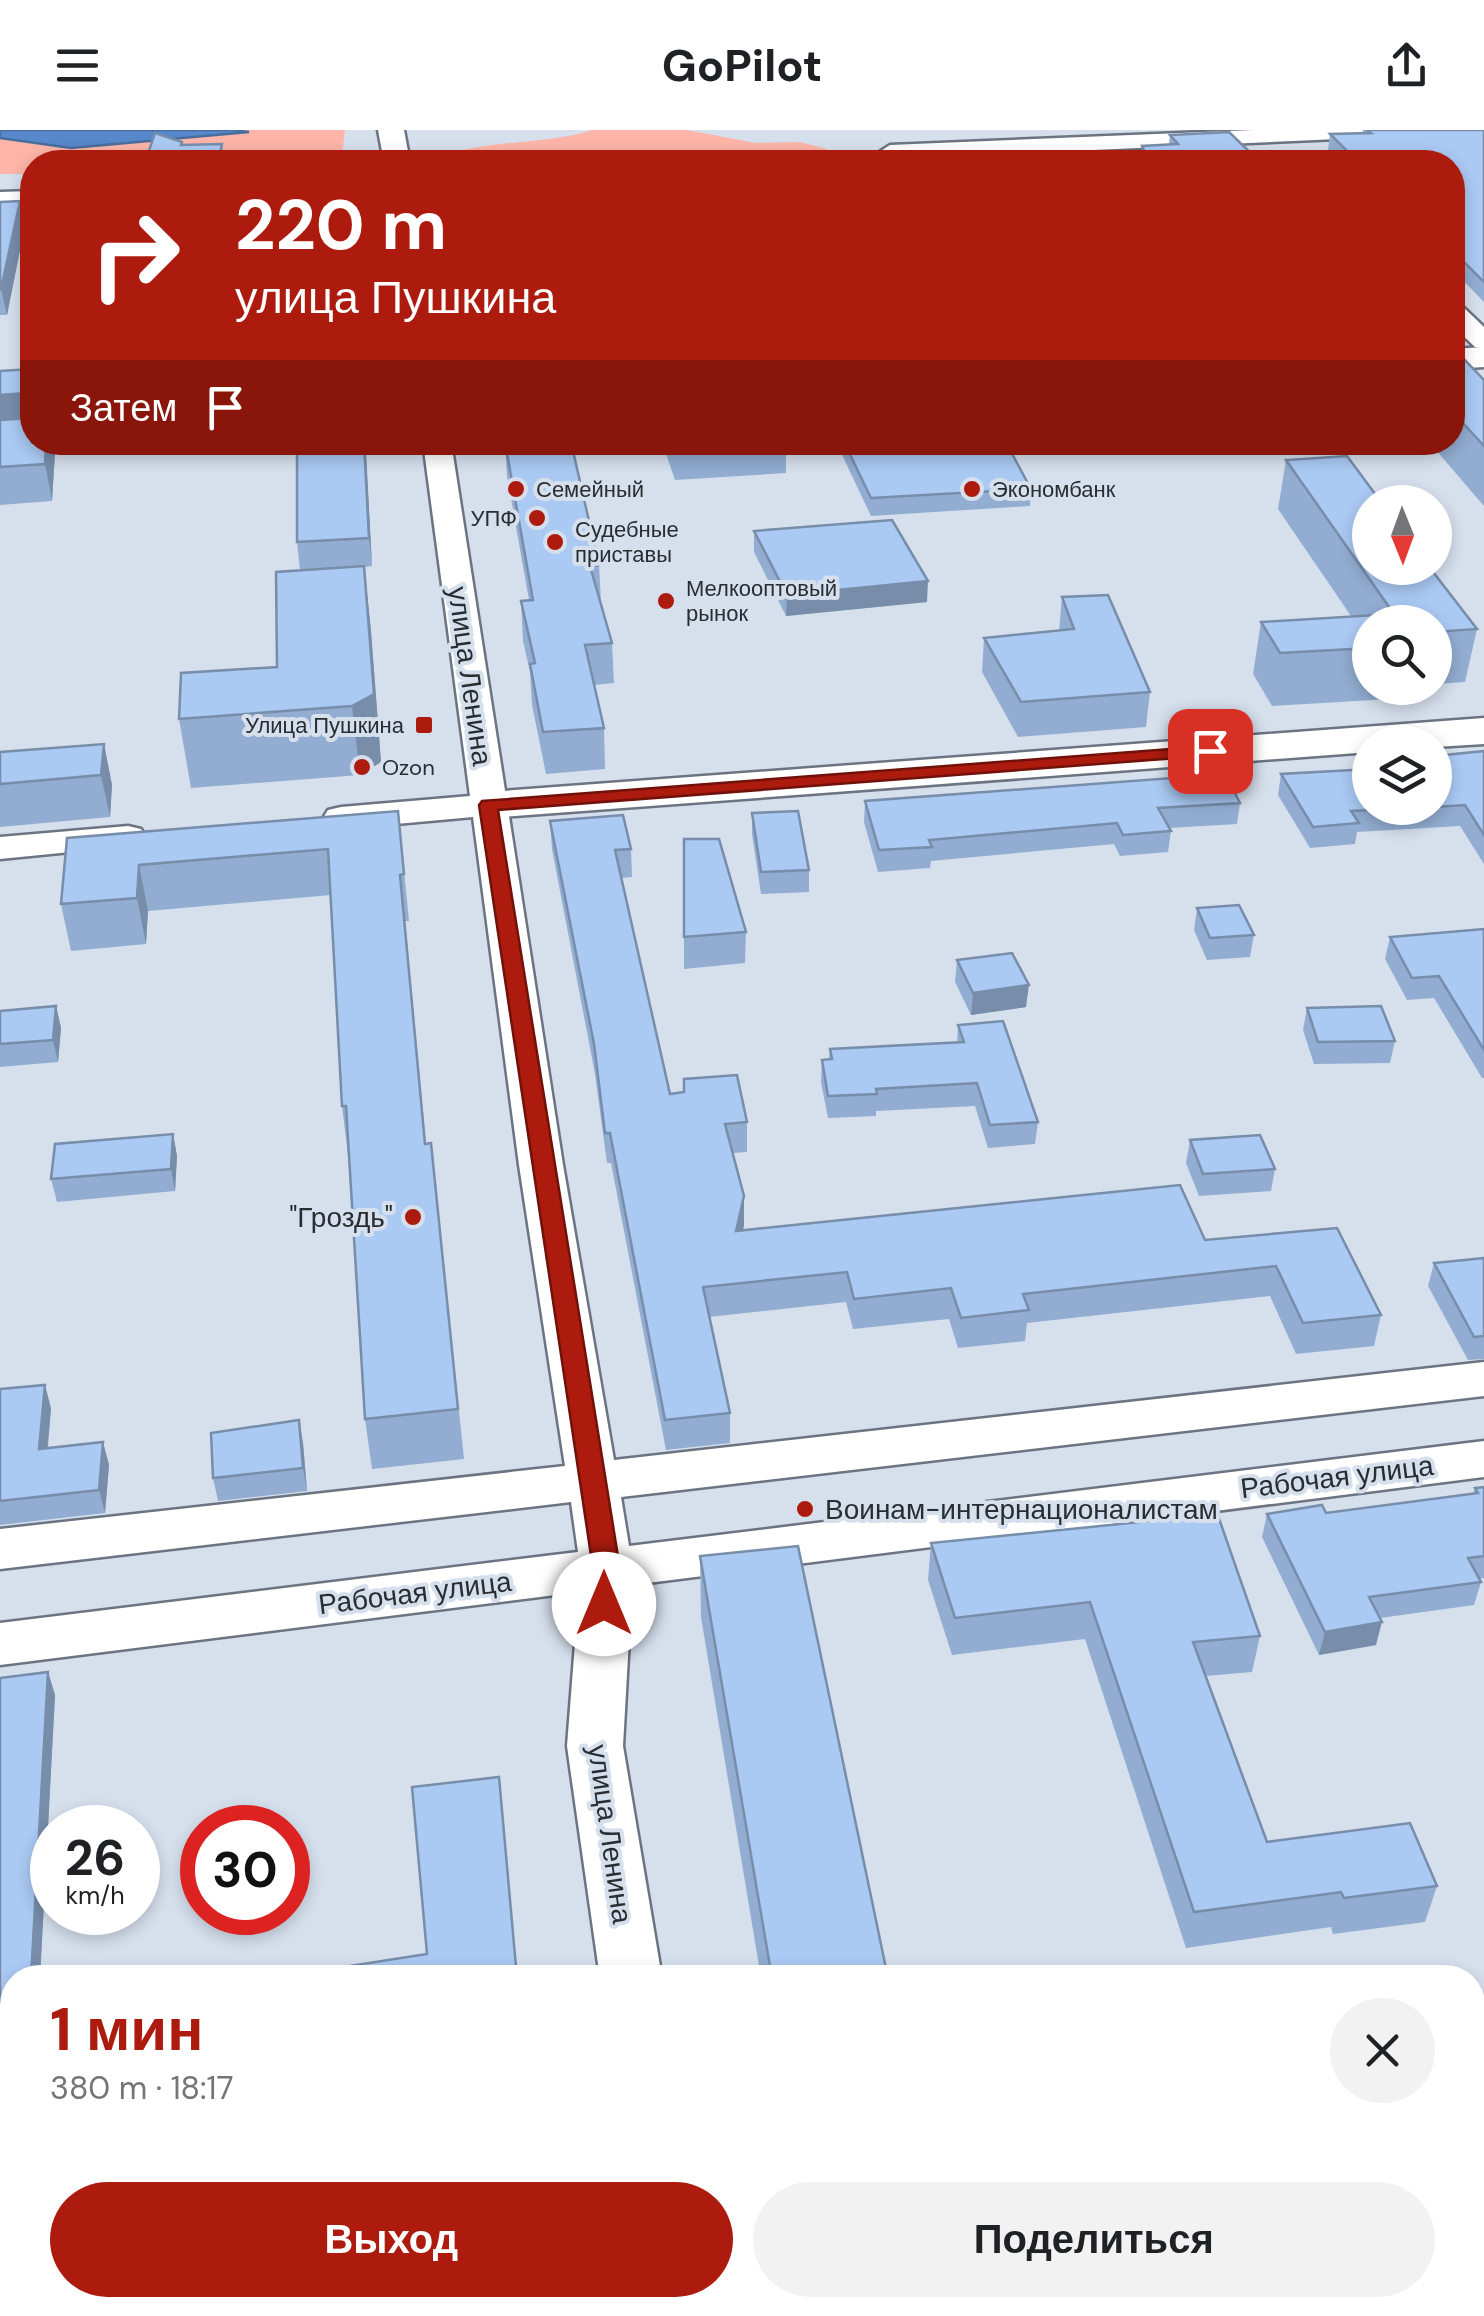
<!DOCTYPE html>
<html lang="ru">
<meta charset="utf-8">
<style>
body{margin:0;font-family:"DM Sans",sans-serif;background:#f2f2f2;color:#202124;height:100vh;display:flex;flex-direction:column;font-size:38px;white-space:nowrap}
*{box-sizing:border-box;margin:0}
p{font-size:32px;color:#757577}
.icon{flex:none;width:55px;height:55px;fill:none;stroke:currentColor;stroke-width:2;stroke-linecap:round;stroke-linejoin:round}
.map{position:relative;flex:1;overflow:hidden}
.sheet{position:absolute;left:0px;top:1835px;width:1485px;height:352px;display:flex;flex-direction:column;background:#fff;border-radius:40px 40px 0 0;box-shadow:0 5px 15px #0003}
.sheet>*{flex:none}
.top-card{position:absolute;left:20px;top:20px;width:1445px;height:305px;border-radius:40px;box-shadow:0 5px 15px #0003;background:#ac1b0e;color:#fff;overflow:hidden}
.needle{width:65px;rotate:179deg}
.tools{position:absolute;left:1352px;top:355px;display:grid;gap:20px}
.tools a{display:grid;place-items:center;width:100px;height:100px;border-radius:50%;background:#fff;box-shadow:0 5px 15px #0003;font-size:50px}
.speed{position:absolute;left:30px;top:1675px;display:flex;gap:20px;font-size:50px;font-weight:700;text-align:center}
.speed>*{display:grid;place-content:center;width:130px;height:130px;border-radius:50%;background:#fff;box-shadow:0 5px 15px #0003;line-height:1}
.speed small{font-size:25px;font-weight:400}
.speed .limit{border:15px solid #d22;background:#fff;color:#111}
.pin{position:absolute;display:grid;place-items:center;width:85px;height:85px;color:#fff;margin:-42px;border-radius:20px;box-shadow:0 5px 15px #0006}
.me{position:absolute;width:110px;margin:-55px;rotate:0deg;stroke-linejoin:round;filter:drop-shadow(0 0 8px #0008)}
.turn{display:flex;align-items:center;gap:35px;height:210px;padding:0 50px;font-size:45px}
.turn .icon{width:130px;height:130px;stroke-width:2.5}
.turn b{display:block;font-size:70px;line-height:85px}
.then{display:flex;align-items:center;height:95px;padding:0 50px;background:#0003;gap:20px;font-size:38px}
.round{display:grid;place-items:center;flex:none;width:105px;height:105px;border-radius:52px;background:#f2f2f2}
.summary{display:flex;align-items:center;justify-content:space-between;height:170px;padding:0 50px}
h1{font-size:60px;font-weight:700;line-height:75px;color:#ac1b0e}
.action{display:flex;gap:20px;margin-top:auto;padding:20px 50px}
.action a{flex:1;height:115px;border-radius:60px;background:#ac1b0e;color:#fff;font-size:40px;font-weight:700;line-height:115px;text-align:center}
.action a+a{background:#f2f2f2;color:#202124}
header{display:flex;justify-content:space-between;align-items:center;height:130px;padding:0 50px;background:#fff;font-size:45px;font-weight:700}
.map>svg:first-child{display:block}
.green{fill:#fcb5a8}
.water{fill:#5788cb;stroke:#496d9d;stroke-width:2.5}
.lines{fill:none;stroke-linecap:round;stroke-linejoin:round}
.street-casing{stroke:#6b7480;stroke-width:5}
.secondary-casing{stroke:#6b7480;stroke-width:5}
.street{fill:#fff;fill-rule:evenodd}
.secondary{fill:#fff;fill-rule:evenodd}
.wall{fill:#92add1}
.shaded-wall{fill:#778daa}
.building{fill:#aac9f3;stroke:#778daa;stroke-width:2.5}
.route{fill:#ac1b0e;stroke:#701209;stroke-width:2.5}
.poi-dot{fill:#ac1b0e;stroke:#d6e0ed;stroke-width:4}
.labels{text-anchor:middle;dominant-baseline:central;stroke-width:8;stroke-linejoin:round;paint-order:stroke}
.far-poi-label{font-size:22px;fill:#292d32;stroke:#d6e0ed;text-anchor:start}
.street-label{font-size:28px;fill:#292d32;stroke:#d6e0ed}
.poi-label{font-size:28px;fill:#292d32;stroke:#d6e0ed;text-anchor:end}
</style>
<header><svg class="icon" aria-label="menu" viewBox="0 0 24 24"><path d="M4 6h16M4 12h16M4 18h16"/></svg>GoPilot<svg class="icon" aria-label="share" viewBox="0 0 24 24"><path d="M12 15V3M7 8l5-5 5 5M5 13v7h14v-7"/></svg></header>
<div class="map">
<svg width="1484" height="2186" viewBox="0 0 1484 2186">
<rect width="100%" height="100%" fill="#d6e0ed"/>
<!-- green -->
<g class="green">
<polygon points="233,0 345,0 341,32 232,32 171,24 135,25 116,32 32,32 32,44 0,44 0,7 242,1"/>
<path d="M592 0H687L756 13 800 12 827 19 825 32H441V27C490 8 543 16 592 0Z"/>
</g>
<!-- water -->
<polygon class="water" points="0,0 233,0 249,2 71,18 0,8"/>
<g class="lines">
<!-- street casing -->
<g class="street-casing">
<g id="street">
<polygon points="1253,0 1417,0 1406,6 890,29 879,22 890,15"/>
<polygon points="1452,173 1461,175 1484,197 1484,219 1475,217 1452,195"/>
<polygon points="423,312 451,312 563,1035 614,1330 1484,1232 1484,1266 621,1367 629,1416 1484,1311 1484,1347 632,1455 623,1616 662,1848 600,1848 567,1616 579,1462 0,1535 0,1493 578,1422 571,1372 0,1439 0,1399 565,1336 519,1035 473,687 341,699 328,696 323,688 328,680 341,677 470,666"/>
<polygon points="128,696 141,699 146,707 141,715 0,729 0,707"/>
<polygon points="647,2175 715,2175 717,2186 649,2186"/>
</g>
</g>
<!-- secondary casing -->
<g class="secondary-casing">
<g id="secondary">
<polygon points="378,0 404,0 410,32 384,32"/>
<polygon points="32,61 32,77 0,78 0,62"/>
<polygon points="1484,217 1484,237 1452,239 1452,219"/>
<polygon points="1484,588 1484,614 1435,617 1435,612 1370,612 1370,622 489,688 473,684 467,675 473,666 489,662"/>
</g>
</g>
<!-- street -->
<use href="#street" class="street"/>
<!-- secondary -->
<use href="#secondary" class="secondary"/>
</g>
<!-- wall -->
<g class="wall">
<polygon points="1363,0 1484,0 1484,172 1452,139 1452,32 1340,32 1328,20 1330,4 1362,3"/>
<polygon points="1170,5 1260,32 1141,32 1142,16 1169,14"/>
<polygon points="20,71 25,95 7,185 0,185 0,72"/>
<polygon points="1452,226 1484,250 1484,376 1429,312 1452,312"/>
<polygon points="32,239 32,312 53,312 55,323 52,371 0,375 0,241"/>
<polygon points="365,312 372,436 364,437 371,501 381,632 360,645 191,658 179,589 277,537 300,440 297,412"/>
<polygon points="505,312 599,435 601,472 612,513 614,553 594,555 604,598 605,639 546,644 532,575 530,542 523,511 521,471 529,470 507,346"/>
<polygon points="662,312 786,312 786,343 675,350"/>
<polygon points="836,312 954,312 959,323 1031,359 1030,376 871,386"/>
<polygon points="1286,330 1477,499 1465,552 1435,554 1435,492 1370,492 1370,558 1425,558 1423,567 1272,576 1253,544 1261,492 1351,486 1278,379"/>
<polygon points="754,401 927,472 786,486 754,422"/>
<polygon points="1062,467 1150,562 1146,597 1018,607 982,542 984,508 1059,501"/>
<polygon points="104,614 112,655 110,687 0,697 0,622"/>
<polygon points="1484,621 1484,734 1460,696 1357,702 1355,714 1310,718 1278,665 1281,644 1370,678 1435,678 1435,626"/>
<polygon points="865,671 1240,673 1237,694 1169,698 1171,701 1168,722 1120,726 1114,714 931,731 930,738 878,742 864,692"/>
<polygon points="398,681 409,791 405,791 426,1014 431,1013 464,1329 372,1339 365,1289 348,1025 342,976 331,765 148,781 146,814 71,821 61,774 67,708"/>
<polygon points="752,683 809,740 809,762 761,764 752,704"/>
<polygon points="550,691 631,719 632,747 621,748 670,964 747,992 747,1022 733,1023 744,1066 743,1100 1205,1110 1337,1098 1381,1185 1374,1216 1296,1224 1270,1166 1027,1193 1025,1211 958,1218 949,1189 853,1199 846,1172 709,1187 730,1283 730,1313 666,1320 611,1033 607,1033 595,944 552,719"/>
<polygon points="684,709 746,802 745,833 684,839"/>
<polygon points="1197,778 1254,805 1250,827 1207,830 1194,800"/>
<polygon points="1484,799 1484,948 1482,948 1434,868 1407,870 1385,829 1390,807"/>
<polygon points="957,830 1026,877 971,885 955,852"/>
<polygon points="56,876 61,898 58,932 0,937 0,881"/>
<polygon points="1307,878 1395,911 1390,933 1314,934 1303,900"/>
<polygon points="958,895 1038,992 1035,1014 988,1018 975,976 876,981 876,986 828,988 821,952 822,930 829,929 830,919 957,913"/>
<polygon points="173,1004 177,1026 175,1061 57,1072 51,1049"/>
<polygon points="1190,1010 1275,1039 1271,1061 1199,1066 1186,1033"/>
<polygon points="1484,1128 1484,1229 1468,1230 1428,1156 1434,1133"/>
<polygon points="0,1259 51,1278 48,1318 103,1312 109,1335 105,1383 0,1395"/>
<polygon points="303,1313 307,1361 218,1371 213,1348"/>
<polygon points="1484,1357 1484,1448 1479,1449 1481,1452 1474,1475 1380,1488 1376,1515 1319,1525 1262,1407 1267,1384 1326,1383 1473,1364 1475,1358"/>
<polygon points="1158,1385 1260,1506 1252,1542 1206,1546 1267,1712 1437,1756 1425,1792 1333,1804 1331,1797 1186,1818 1085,1509 952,1525 928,1450 931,1413 1158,1390"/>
<polygon points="700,1426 888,1848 761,1848 701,1487"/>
<polygon points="48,1542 55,1565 40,1848 12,1848 12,1994 0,1995 0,1548"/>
<polygon points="1484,1897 1484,2082 1472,2084 1472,1899"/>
<polygon points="815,2175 941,2175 940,2186 817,2186"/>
<polygon points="1139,2175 1365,2175 1369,2186 1140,2186"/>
</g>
<!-- shaded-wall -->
<g class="shaded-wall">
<polygon points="222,14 224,32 218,32"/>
<polygon points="20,71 25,95 7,185 1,159"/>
<polygon points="25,263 32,299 0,302 0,265"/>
<polygon points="46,312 53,312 55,323 52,371 45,334"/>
<polygon points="364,312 366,321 372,436 369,408"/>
<polygon points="364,436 371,501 381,632 360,645 352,576"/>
<polygon points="928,451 927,472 786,486 787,465"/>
<polygon points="104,614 112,655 110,687 101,645"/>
<polygon points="139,735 148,781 146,814 137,768"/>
<polygon points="1029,855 1026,877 971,885 973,863"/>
<polygon points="56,876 61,898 58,932 53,910"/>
<polygon points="173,1004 177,1026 175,1061 171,1039"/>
<polygon points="744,1066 744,1096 736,1131 736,1101"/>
<polygon points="45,1255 51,1278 45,1342 39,1319"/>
<polygon points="299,1290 303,1313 307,1361 303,1338"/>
<polygon points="103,1312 109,1335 105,1383 99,1360"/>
<polygon points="1382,1492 1376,1515 1319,1525 1325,1502"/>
<polygon points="48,1542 55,1565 40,1848 31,1848"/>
<polygon points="347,2175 418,2175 366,2186 349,2186"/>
</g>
<!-- building -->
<g class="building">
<polygon points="1367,0 1484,0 1484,152 1452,120 1452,32 1358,32 1330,4 1371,3"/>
<polygon points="1229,2 1260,32 1149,32 1142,16 1178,14 1170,5"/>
<polygon points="155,3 182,12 181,15 222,14 218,32 145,32"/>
<polygon points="20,71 1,159 0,159 0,72"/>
<polygon points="1452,226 1461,226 1484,250 1484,316 1452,281"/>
<polygon points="32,239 32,272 29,272 25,263 0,265 0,241"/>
<polygon points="32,288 32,312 46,312 45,334 0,337 0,290"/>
<polygon points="297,312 364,312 369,408 297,412"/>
<polygon points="505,312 571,312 599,435 590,436 612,513 585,515 604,598 543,602 530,534 535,533 521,471 533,470"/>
<polygon points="672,312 782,312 675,320"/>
<polygon points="844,312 954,312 959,323 1010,320 1031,359 871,368"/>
<polygon points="1347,326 1381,372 1370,372 1370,438 1430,438 1477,499 1435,502 1435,492 1370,492 1370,518 1280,523 1261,492 1394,484 1286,330"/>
<polygon points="892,390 928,451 787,465 754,401"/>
<polygon points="364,436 374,564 352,576 179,589 181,543 277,537 276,442"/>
<polygon points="1108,465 1150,562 1021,572 984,508 1074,499 1062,467"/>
<polygon points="104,614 101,645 0,654 0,622"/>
<polygon points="1484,621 1484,705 1465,675 1435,677 1435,626"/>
<polygon points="1370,639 1370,678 1419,678 1351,681 1359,693 1313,697 1281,644"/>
<polygon points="1225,644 1240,673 1158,678 1171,701 1123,705 1117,693 929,710 932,717 879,720 865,671"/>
<polygon points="398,681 404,744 400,745 425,1014 431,1013 458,1279 365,1289 346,976 342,976 328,719 139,735 137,768 61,774 67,708"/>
<polygon points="798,681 809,740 761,742 752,683"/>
<polygon points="623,685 631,719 615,720 670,964 684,962 684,949 737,945 747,992 725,994 744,1066 736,1101 1180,1055 1205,1110 1337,1098 1381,1185 1303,1193 1276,1136 1023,1164 1029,1180 961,1188 951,1158 854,1169 847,1142 703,1157 730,1283 665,1290 610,1003 605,1003 594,914 550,691"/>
<polygon points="684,709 719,709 746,802 684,807"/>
<polygon points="1239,775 1254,805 1210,808 1197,778"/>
<polygon points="1484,799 1484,920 1439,846 1412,848 1390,807"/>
<polygon points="1012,823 1029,855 973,863 957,830"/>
<polygon points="56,876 53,910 0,914 0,881"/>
<polygon points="1381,876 1395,911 1318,912 1307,878"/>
<polygon points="1003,891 1038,992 990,995 977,953 876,959 877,964 828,966 822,930 832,929 830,919 964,912 958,895"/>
<polygon points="173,1004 171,1039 51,1049 55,1014"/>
<polygon points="1260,1005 1275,1039 1203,1044 1190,1010"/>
<polygon points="1484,1128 1484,1206 1474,1207 1434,1133"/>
<polygon points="45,1255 39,1319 103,1312 99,1360 0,1371 0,1259"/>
<polygon points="299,1290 303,1338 213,1348 211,1303"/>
<polygon points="1484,1357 1484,1426 1468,1428 1481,1452 1369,1467 1382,1492 1325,1502 1267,1384 1322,1375 1326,1383 1478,1363 1475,1358"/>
<polygon points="1216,1380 1260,1506 1193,1512 1267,1712 1410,1693 1437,1756 1344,1768 1341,1762 1194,1782 1090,1472 955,1488 931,1413 1160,1390 1158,1385"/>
<polygon points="798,1416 888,1848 772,1848 700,1426"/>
<polygon points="48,1542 31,1848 12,1848 12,1970 0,1972 0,1548"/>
<polygon points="499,1647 517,1848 273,1848 427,1824 412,1657"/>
<polygon points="1484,1897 1484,2052 1472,2054 1472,1899"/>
<polygon points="1146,2175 1365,2175 1369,2186 1147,2186"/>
</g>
<!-- route -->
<polygon class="route" points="1210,616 1216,618 1216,625 498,680 620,1439 614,1482 604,1485 595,1482 591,1474 593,1439 479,675 482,671"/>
<!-- markers -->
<g class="poi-dot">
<circle cx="516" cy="359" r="10"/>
<circle cx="972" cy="359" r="10"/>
<circle cx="537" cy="388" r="10"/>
<circle cx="555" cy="412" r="10"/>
<circle cx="666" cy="471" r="10"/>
<rect x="414" y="585" width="20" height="20" rx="5"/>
<circle cx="362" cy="637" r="10"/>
<circle cx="413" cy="1087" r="10"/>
<circle cx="805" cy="1379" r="10"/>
</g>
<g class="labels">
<!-- far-poi labels -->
<g class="far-poi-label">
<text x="536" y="359">Семейный</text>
<text x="992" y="359">Экономбанк</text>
<text x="517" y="388" text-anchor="end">УПФ</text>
<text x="575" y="399">Судебные<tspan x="575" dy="25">приставы</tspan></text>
<text x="686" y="458">Мелкооптовый<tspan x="686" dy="25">рынок</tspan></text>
<text x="404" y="595" text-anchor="end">Улица Пушкина</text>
<text x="382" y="637">Ozon</text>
</g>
<!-- street labels -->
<g class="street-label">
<text transform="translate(470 546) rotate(82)">улица Ленина</text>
<text transform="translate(1337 1347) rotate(-7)">Рабочая улица</text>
<text transform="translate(415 1463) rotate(-7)">Рабочая улица</text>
<text transform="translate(610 1704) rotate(82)">улица Ленина</text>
</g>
<!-- poi labels -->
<g class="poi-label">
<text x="393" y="1087">"Гроздь"</text>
<text x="825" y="1379" text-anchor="start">Воинам-интернационалистам</text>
</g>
</g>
</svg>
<div class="tools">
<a><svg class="needle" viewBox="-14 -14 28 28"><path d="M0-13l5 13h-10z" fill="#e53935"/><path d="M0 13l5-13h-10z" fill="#757577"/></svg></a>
<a><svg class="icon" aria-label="search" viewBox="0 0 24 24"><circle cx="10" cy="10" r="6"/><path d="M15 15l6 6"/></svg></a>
<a><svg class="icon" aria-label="layers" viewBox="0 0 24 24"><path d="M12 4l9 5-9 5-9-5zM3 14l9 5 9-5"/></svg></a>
</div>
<div class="speed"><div>26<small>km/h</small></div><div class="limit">30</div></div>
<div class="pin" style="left:1210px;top:621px;background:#d93025"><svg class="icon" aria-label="arrive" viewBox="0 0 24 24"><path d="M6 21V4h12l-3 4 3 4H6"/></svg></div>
<svg class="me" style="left:604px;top:1474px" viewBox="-20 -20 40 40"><circle r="19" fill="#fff"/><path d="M0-13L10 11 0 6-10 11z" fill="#ac1b0e"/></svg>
<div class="top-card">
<div class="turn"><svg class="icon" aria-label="right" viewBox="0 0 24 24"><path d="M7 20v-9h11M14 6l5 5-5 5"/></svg><div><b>220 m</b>улица Пушкина</div></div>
<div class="then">Затем<svg class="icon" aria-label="arrive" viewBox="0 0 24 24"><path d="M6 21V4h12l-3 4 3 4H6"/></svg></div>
</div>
<section class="sheet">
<div class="summary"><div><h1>1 мин</h1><p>380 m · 18:17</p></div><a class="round"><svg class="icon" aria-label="close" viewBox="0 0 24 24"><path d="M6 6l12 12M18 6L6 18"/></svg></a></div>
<div class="action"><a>Выход</a><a>Поделиться</a></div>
</section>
</div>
